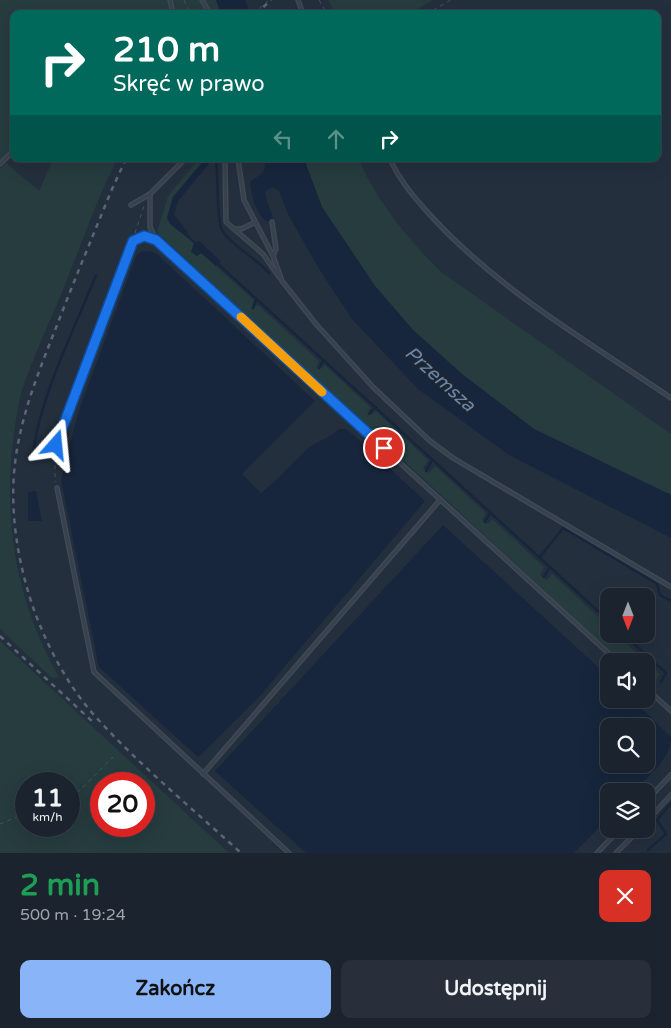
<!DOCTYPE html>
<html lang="pl">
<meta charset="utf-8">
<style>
body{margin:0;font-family:"Varela Round",sans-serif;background:#282f3a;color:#f1f3f6;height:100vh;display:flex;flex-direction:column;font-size:19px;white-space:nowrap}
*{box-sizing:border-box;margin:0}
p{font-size:16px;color:#a0a4aa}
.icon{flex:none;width:28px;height:28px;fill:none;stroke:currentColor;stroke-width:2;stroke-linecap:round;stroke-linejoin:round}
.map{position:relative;height:853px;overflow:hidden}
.panel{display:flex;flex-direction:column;background:#1b232e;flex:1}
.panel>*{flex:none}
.banner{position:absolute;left:10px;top:10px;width:651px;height:152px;border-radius:10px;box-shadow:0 5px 20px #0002,0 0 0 1px #39404a;background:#00695c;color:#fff;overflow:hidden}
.needle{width:32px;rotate:180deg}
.controls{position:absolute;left:600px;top:588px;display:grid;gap:10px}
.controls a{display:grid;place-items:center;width:55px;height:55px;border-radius:10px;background:#1b232e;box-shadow:0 5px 20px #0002,0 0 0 1px #39404a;font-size:25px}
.speed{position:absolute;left:15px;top:772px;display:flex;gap:10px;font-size:25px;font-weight:700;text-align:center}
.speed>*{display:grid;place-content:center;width:65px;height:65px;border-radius:50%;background:#1b232e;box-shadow:0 5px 20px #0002,0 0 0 1px #39404a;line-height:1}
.speed small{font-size:12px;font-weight:400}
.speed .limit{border:8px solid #d22;background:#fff;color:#111}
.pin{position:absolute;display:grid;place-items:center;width:42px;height:42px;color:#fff;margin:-21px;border:2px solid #fff;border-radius:50%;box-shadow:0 1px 5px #0007}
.me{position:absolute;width:55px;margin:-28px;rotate:18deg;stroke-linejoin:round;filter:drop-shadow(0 0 4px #0008)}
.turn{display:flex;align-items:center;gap:18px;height:105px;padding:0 20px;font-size:22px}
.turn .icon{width:65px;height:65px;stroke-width:2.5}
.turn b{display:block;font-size:35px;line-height:42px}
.lanes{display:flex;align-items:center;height:48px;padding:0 20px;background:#0003;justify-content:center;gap:25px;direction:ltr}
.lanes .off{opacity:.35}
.round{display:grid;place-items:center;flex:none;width:52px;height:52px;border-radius:10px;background:#282f3a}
.overview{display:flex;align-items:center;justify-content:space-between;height:85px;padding:0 20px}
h1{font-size:30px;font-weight:700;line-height:38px;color:#1e9e55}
.primary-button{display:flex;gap:10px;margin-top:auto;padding:10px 20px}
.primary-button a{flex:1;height:58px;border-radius:10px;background:#8ab4f8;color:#111;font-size:20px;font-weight:700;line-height:58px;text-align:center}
.primary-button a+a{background:#282f3a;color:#f1f3f6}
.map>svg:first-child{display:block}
.green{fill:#263c3f;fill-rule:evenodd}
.water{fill:#17263c;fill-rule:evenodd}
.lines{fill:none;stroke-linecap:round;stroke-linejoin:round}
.stream{stroke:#17263c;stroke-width:2.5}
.service-casing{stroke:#414a57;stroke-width:5.5}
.path{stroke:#3f5557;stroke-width:1;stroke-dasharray:4 4;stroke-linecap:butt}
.service{stroke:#38414e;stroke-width:3}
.rail{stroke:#5a6575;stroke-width:2.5;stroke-dasharray:5 5;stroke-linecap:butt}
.route-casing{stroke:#114b97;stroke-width:12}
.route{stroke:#1a73e8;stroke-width:9}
.slow{stroke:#f59e0b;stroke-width:9}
.labels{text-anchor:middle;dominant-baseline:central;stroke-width:5;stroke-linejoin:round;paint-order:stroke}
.water-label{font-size:19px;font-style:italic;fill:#6d86a8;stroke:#1d2633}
</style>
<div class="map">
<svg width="671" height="853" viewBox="0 0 671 853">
<rect width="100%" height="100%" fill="#242f3e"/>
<!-- green -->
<g class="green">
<polygon points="0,0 216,0 221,14 14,14 14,146 0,160"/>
<polygon points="328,0 433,0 409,14 336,14"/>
<path d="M53 159H117C96 201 80 248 62 292 48 326 31 361 20 397 0 496 9 589 59 677L52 678 0 629V169L6 163 39 191Z"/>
<polygon points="199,159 205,159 173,197 167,218 194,243 192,252 200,252 254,300 252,307 258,305 319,361 316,367 320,369 325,365 371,408 367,413 371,415 376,411 428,460 423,469 429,473 435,466 486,513 482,520 488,524 492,519 544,567 540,575 547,580 552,574 603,621 599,628 605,633 609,630 609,634 616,634 660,674 649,689 646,686 646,661 620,661 157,232 168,196"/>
<path d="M304 159H359C375 199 410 242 441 272L671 434V495L534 429 462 374 413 330 375 286 322 207Z"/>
<path d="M0 641 229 853H0ZM26 784H69V826H26ZM101 784H144V826H101Z"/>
</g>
<!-- water -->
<g class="water">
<polygon points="216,0 245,0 250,14 221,14"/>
<polygon points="205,159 213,159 178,201 174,215 188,232 187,234 195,242 199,241 221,261 216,266 201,253 197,256 191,252 194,243 170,224 167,218 173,197"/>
<path d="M264 159H304L322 207 375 286 413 330 462 374 534 429 671 495V538L509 455 418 389 352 319 319 269 289 216 279 191 273 187 267 190 265 194 273 218 268 222C257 217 251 195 250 183L251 181C261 174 267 172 264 159Z"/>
<path d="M150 251 157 254 315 401 242 474 261 493C279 479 293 461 310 447 320 440 331 437 339 429H346L356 437 425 501 258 698 198 757 99 667 61 480 78 413 136 256 142 251Z"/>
<polygon points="36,491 42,521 28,521 28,492"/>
<path d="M443 525 609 677V699H632L671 737C671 760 648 776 633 791H609V817L574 853H306L215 771ZM646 726V764H609V726Z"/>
</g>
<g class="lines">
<!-- stream -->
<g class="stream">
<path d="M216 159C218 174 217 219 221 228 226 241 258 260 269 273"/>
<polyline points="217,263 609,621"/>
<polyline points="253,308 256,300"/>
<polyline points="319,368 323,361"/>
<polyline points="369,414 375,407"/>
<path d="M34 446C43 390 75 328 96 275"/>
<polyline points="426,471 432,460"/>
<polyline points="485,522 490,513"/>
<polyline points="539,558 563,528 657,584 660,595 671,601"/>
<polyline points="544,577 550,567"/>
<polyline points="602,630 608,620"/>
<polyline points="623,634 666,673 661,682"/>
<polyline points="648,850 666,834 657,820 671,803"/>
</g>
<!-- service casing -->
<g class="service-casing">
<g id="service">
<polyline points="170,0 173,14"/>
<polyline points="202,0 210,14"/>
<polyline points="298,0 303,14"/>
<polyline points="225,159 226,222 234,229 241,229 254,223"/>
<polyline points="238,159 244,200 273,256 282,281 316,324 373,387 430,441 453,458 671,587"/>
<path d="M390 159C399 180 416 200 432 217 500 291 589 342 671 398"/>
<polyline points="0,164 14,150"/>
<polyline points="150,194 150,227 156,240 617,661"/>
<polyline points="131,205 150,194 185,159"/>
<polyline points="272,222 276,249 273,256"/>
<polyline points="234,229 263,254 279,277"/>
<polyline points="56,445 133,241 144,235 156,240"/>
<polyline points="57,488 94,672 289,853"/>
<polyline points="646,688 671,711"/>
<polyline points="203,774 440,500"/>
<polyline points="646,801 671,775"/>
<polyline points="646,822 671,795"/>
<polyline points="597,853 620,829"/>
<polyline points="616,853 640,829"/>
</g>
</g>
<!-- path -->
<g class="path">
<polyline points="184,0 190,14"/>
<polyline points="319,0 327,14"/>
<polyline points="253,14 269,0"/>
<polyline points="426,14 451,0"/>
<polyline points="135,233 144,206"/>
<polyline points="55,449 55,482"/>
<polyline points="69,795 79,791 113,757"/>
<polyline points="0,824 26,813"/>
</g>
<!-- service -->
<use href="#service" class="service"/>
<!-- rail -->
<g class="rail">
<polyline points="256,14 271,0"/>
<path d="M126 159 112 189C94 233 76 276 59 320 43 361 26 401 18 444 7 499 16 558 34 610 48 648 68 686 95 716 139 765 193 809 241 853"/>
<polyline points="0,636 94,723"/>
</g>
</g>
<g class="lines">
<!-- route casing -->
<g class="route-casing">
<polyline id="route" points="56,445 133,241 144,236 156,240 384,448"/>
</g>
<!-- route -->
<use href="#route" class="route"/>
<!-- slow -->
<polyline class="slow" points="241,317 322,392"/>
</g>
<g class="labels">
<!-- water labels -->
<g class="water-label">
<text transform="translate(440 379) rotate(42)">Przemsza</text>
</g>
</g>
</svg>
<div class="controls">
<a><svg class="needle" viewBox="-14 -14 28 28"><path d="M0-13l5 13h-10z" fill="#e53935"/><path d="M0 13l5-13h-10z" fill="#a0a4aa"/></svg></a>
<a><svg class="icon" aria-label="sound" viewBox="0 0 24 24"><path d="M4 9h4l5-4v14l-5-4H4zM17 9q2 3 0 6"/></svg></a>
<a><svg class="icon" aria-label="search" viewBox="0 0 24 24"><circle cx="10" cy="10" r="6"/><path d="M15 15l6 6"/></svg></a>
<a><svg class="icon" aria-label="layers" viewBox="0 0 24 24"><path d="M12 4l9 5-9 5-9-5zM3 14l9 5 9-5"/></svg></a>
</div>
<div class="speed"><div>11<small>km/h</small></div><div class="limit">20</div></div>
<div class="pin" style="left:384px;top:448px;background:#d93025"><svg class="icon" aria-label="arrive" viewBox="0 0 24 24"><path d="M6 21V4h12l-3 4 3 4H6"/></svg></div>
<svg class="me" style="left:56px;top:445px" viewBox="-20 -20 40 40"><path d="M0-17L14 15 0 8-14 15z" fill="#1a73e8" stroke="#fff" stroke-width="4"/></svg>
<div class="banner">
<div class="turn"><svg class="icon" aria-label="right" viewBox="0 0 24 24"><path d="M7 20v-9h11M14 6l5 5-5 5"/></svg><div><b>210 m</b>Skręć w prawo</div></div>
<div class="lanes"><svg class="icon off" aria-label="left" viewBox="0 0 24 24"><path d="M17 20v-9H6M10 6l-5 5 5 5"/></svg><svg class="icon off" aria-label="ahead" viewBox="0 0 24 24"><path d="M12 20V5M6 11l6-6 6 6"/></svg><svg class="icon" aria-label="right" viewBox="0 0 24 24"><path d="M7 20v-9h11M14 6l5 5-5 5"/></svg></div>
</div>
</div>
<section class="panel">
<div class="overview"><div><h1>2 min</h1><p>500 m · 19:24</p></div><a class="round" style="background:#d93025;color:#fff"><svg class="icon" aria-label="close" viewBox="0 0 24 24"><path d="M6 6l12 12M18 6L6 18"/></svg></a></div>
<div class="primary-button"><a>Zakończ</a><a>Udostępnij</a></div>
</section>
